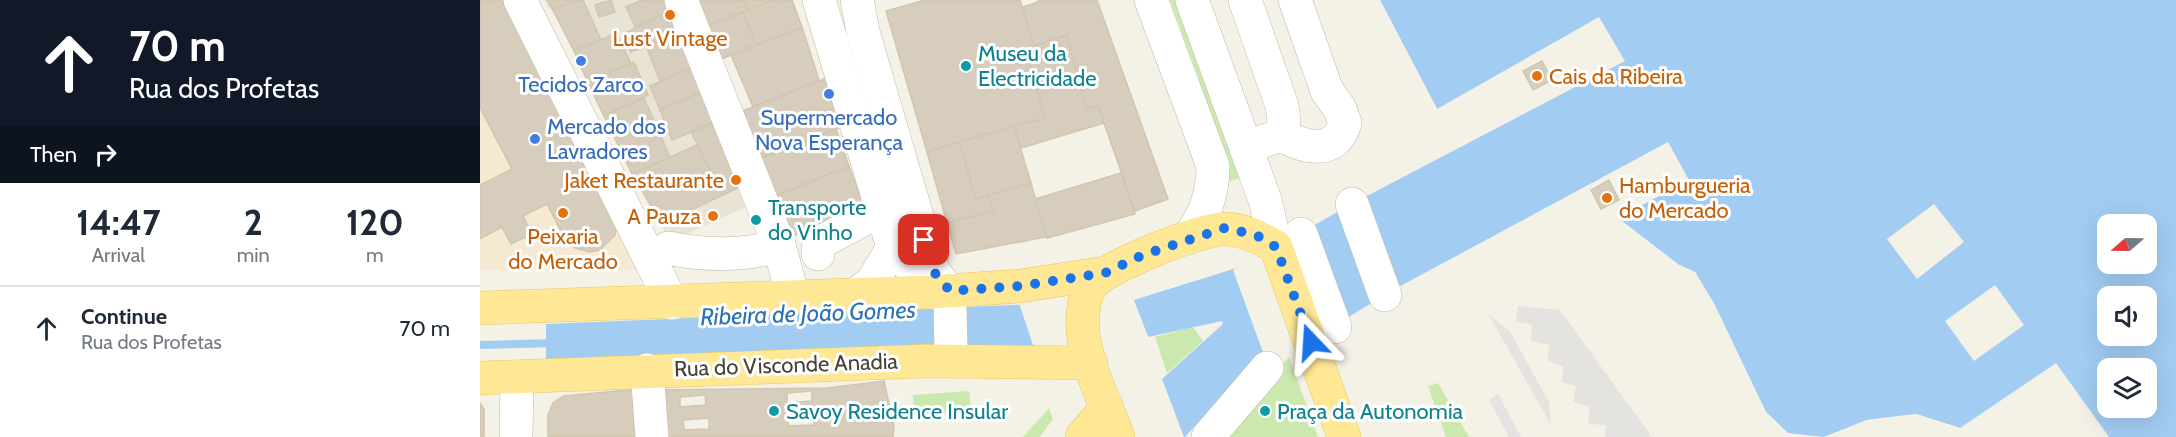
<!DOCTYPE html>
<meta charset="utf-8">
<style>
body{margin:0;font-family:Cabin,sans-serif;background:#f6f6f7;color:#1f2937;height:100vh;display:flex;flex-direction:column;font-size:22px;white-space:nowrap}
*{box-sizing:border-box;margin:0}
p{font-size:20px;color:#747a83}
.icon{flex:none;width:33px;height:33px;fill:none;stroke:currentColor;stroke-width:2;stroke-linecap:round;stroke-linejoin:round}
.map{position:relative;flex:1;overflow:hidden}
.panel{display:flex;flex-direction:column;background:#fff;width:480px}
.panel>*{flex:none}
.banner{background:#111827;color:#fff;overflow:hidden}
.needle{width:39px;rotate:250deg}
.buttons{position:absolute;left:1617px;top:214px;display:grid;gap:12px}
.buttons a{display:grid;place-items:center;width:60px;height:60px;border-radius:12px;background:#fff;box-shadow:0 6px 24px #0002;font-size:30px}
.pin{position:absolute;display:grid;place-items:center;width:51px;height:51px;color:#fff;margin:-26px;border-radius:12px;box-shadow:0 3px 9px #0006}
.me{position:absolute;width:66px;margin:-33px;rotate:340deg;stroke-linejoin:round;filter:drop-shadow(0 0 4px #0008)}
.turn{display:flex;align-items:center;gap:21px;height:126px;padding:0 30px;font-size:27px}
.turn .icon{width:78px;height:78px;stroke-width:2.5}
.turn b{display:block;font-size:42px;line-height:51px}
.then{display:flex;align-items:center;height:57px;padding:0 30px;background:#0003;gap:12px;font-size:22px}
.eta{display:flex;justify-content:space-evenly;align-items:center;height:102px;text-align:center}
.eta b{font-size:36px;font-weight:800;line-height:42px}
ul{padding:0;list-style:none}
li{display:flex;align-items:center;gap:18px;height:84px;padding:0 30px;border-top:2px solid #e0e1e3}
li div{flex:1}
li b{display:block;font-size:22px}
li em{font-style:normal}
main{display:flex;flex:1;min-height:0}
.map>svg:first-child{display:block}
.residential{fill:#e8e3d5}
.commercial{fill:#f6e9d2}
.green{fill:#cbe9af}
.parking{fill:#e5e3df}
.water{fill:#a2ccf2;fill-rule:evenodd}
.pier{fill:#f4f1e7}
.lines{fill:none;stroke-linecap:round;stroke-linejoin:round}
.stream{stroke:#a2ccf2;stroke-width:8}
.building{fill:#d6cdbc;stroke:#d1c6af;stroke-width:1.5;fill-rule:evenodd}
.minor-casing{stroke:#c0b9a9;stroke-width:34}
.major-casing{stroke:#e6c863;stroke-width:34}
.minor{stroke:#fff;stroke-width:33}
.major{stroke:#ffe895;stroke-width:33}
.route{stroke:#1a73e8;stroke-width:10;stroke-dasharray:0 18}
.food-dot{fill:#e8710a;stroke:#fff;stroke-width:2}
.shop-dot{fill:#3f7fe0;stroke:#fff;stroke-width:2}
.culture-dot{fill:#0f9aa8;stroke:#fff;stroke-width:2}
.labels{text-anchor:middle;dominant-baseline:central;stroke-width:6;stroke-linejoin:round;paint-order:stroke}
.food-label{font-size:22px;fill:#c56008;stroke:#fff}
.culture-label{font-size:22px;fill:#0d838f;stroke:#fff;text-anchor:start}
.shop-label{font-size:22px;fill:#366cbe;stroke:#fff}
.street-label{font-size:22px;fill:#474236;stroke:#fff}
.water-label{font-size:24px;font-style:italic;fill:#2c72b6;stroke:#fff}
</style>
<main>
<section class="panel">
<div class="banner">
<div class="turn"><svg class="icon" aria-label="ahead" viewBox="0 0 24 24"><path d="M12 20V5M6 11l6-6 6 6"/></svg><div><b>70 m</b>Rua dos Profetas</div></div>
<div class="then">Then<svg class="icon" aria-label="right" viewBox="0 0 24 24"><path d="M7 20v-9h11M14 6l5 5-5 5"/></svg></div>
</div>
<div class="eta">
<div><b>14:47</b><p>Arrival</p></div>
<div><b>2</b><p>min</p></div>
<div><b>120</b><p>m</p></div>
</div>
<ul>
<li><svg class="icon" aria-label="ahead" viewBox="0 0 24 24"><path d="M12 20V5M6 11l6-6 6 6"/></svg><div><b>Continue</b><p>Rua dos Profetas</p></div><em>70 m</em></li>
</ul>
</section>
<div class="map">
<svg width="1696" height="437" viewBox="0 0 1696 437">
<rect width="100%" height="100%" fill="#f4f1e7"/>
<!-- residential -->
<polygon class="residential" points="64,0 185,0 266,207 191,241 170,208 94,51 73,10 68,8"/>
<!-- commercial -->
<polygon class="commercial" points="0,0 25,0 165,270 0,270"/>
<!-- green -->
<g class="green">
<polygon points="690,0 698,0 761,177 747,182 744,148"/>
<polygon points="713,327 723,341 687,373 675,337"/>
<polygon points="809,357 838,437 737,437"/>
<polygon points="958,383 989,437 966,437 948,386"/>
<polygon points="489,391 491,409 450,416 434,416 433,395"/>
<polygon points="569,408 573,419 560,437 543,437"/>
</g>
<!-- parking -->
<g class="parking">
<polygon points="1038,306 1080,310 1172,437 1125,437 1126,426 1108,423 1110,407 1093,402 1096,386 1082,382 1083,366 1068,361 1069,345 1051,341 1052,325 1036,322"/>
<polygon points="1009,315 1029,330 1069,402 1071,425"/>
<polygon points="1018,394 1041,437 1029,437 1009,400"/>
</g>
<!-- water -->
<path class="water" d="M900 0H1696V437H1629L1576 363 1480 428 1436 414 1387 420 1344 437 1308 433 1286 412 1215 272 1199 265 1138 218 1209 180 1188 142 913 290 788 366 730 409 705 437H633L682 379 743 324 742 321 631 345 481 346 66 363V324L654 300 766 265 864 208 1145 61 1119 17 957 109ZM1454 204 1484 242 1437 279 1407 239ZM1628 225H1666V264H1628ZM1515 285 1544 325 1494 361 1465 321ZM1628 297H1666V336H1628ZM1628 369H1666V408H1628Z"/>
<!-- pier -->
<g class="pier">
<polygon points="897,0 900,0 957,109 955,111"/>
<polygon points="1138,218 1199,265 1215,272 1234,303 1286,412 1308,433 1328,437 1307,436 1283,414 1231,304 1213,274 1197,267 1135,220"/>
<polygon points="827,231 831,342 788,366 753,270"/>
<polygon points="639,298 654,300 669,339 631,345 554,348 539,303"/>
<polygon points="682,379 704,437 630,437 654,411"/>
<polygon points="1436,414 1480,428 1477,430 1436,417 1388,423 1353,437 1344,437 1387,420"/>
</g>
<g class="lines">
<!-- stream -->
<polyline class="stream" points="0,345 74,343"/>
</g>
<!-- building -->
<g class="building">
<polygon points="0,0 22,0 132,210 137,225 135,235 120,250 110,252 95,248 84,237 67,204 43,216 52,234 31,244 22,227 0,239 0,185 32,169 0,108"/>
<polygon points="67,0 89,0 90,2 73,10"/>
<polygon points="94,0 103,0 121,40 94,51 73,10"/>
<polygon points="131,0 135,12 119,17 115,5"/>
<polygon points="162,0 185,0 189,11 156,29 146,7"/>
<polygon points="224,0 264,0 268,10 225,27 216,3"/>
<polygon points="264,0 293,0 268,10"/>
<polygon points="293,0 312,0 322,27 276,45 263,12"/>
<polygon points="445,0 540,0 554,46 546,49 565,118 447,152 406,11"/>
<polygon points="558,0 617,0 688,199 655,211 618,106 606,108 587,35 554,46 543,7 558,2"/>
<polygon points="189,11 198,33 151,52 143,34"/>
<polygon points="263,12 276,45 239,60 225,27"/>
<polygon points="322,27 339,80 273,107 251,55"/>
<polygon points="137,33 151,64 108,83 94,51"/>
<polygon points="198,33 212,68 180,81 166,46"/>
<polygon points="587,35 606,108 618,106 624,123 541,148 534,126 565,118 546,49"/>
<polygon points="1062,61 1072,80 1053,90 1043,71"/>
<polygon points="154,62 168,95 124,116 108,83"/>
<polygon points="212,68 221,92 180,110 170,86"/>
<polygon points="347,78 361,127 281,158 260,112"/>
<polygon points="221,92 233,123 192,140 180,110"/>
<polygon points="164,98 190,157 152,174 124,116"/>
<polygon points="233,123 258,188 243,195 211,132"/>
<polygon points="534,126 551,183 496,199 479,142"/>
<polygon points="356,129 369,166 289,199 274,161"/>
<polygon points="479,142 496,199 508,195 513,211 467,223 447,152"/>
<polygon points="217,145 243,195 182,224 152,174"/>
<polygon points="369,166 383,205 304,240 289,199"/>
<polygon points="641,173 655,214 567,238 555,199"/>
<polygon points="1129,180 1139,200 1121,209 1111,190"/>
<polygon points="551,183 566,237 476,254 467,223 513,211 508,195"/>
<path d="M404 381 414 427 413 437H182L176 390 347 388ZM332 391V401L307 403V393ZM225 395 226 405 200 407V397ZM333 414 334 425 308 426V416ZM229 418V429L204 430 203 420Z"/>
<polygon points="159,389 166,437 68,437 68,415 73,403 83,396"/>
<polygon points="0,403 4,409 4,437 0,437"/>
</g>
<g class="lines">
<!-- minor casing -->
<g class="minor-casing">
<g id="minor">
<polyline points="40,0 192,303"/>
<polyline points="201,0 299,245 313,297"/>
<polyline points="339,0 413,247 452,292"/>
<polyline points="377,0 383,32 453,271 466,287"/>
<path d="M671 0 733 166C733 193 725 217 708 238"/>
<polyline points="712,0 785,200 796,247"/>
<polyline points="765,0 802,106 804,121 801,135 781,142"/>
<path d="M801 135C825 148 856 156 865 123L860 109 847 91 815 0"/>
<polyline points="872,204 905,295"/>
<polyline points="821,234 855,327"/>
<path d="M188 248C221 255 267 257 299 245"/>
<polyline points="338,254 339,243 388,217"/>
<polyline points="375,295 392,282 413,247"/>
<polyline points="470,308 471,347"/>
<polyline points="167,370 172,437"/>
<polyline points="36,437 37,377"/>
<polyline points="728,437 787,368"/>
</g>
</g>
<!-- major casing -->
<g class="major-casing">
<g id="major">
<polyline points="0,308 452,292 540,286 625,273"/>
<polyline points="0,378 445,361 611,363"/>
<polyline points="602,437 627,407"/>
<path d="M638 437C624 398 596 348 604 306 605 297 609 288 615 281 632 265 722 228 745 229 764 229 781 238 796 247L864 437"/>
</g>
</g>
<!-- minor -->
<use href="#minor" class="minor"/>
<!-- major -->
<use href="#major" class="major"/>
</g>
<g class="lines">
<!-- route -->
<polyline class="route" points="444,240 453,271 470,291 540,286 625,273 663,255 745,228 776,235 796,247 831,342"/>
</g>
<!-- markers -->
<g class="food-dot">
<circle cx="190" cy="15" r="6"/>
<circle cx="1057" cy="76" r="6"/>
<circle cx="256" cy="180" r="6"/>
<circle cx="1127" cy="198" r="6"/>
<circle cx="83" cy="213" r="6"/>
<circle cx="233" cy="216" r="6"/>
</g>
<g class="shop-dot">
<circle cx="101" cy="61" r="6"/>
<circle cx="349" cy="94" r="6"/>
<circle cx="55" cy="139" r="6"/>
</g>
<g class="culture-dot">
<circle cx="486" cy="66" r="6"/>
<circle cx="276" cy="220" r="6"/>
<circle cx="294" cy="411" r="6"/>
<circle cx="785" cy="411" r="6"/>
</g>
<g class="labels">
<!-- food labels -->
<g class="food-label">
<text x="190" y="38">Lust Vintage</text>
<text x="1069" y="76" text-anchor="start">Cais da Ribeira</text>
<text x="244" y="180" text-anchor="end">Jaket Restaurante</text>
<text x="1139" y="185" text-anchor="start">Hamburgueria<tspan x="1139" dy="25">do Mercado</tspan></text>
<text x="221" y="216" text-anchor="end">A Pauza</text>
<text x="83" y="236">Peixaria<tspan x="83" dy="25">do Mercado</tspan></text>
</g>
<!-- culture labels -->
<g class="culture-label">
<text x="498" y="53">Museu da<tspan x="498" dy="25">Electricidade</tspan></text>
<text x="288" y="207">Transporte<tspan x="288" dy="25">do Vinho</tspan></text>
<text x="306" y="411">Savoy Residence Insular</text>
<text x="797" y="411">Praça da Autonomia</text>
</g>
<!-- shop labels -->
<g class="shop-label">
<text x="101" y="84">Tecidos Zarco</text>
<text x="349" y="117">Supermercado<tspan x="349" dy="25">Nova Esperança</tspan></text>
<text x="67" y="126" text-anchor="start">Mercado dos<tspan x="67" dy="25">Lavradores</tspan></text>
</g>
<!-- street labels -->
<g class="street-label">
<text transform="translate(306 365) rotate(-2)">Rua do Visconde Anadia</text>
</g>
<!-- water labels -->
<g class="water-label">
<text transform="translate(328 313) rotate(-2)">Ribeira de João Gomes</text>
</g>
</g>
</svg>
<div class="buttons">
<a><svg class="needle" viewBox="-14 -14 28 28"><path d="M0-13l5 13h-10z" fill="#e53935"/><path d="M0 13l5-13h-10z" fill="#747a83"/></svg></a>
<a><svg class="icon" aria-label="sound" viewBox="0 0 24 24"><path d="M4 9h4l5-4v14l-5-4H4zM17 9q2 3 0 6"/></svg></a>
<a><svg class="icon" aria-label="layers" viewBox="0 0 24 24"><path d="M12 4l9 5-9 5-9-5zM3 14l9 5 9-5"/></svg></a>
</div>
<div class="pin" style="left:444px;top:240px;background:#d93025"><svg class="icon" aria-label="arrive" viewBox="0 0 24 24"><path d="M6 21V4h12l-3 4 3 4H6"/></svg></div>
<svg class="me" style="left:831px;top:342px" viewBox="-20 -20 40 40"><path d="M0-17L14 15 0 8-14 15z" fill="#1a73e8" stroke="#fff" stroke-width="4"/></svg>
</div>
</main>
